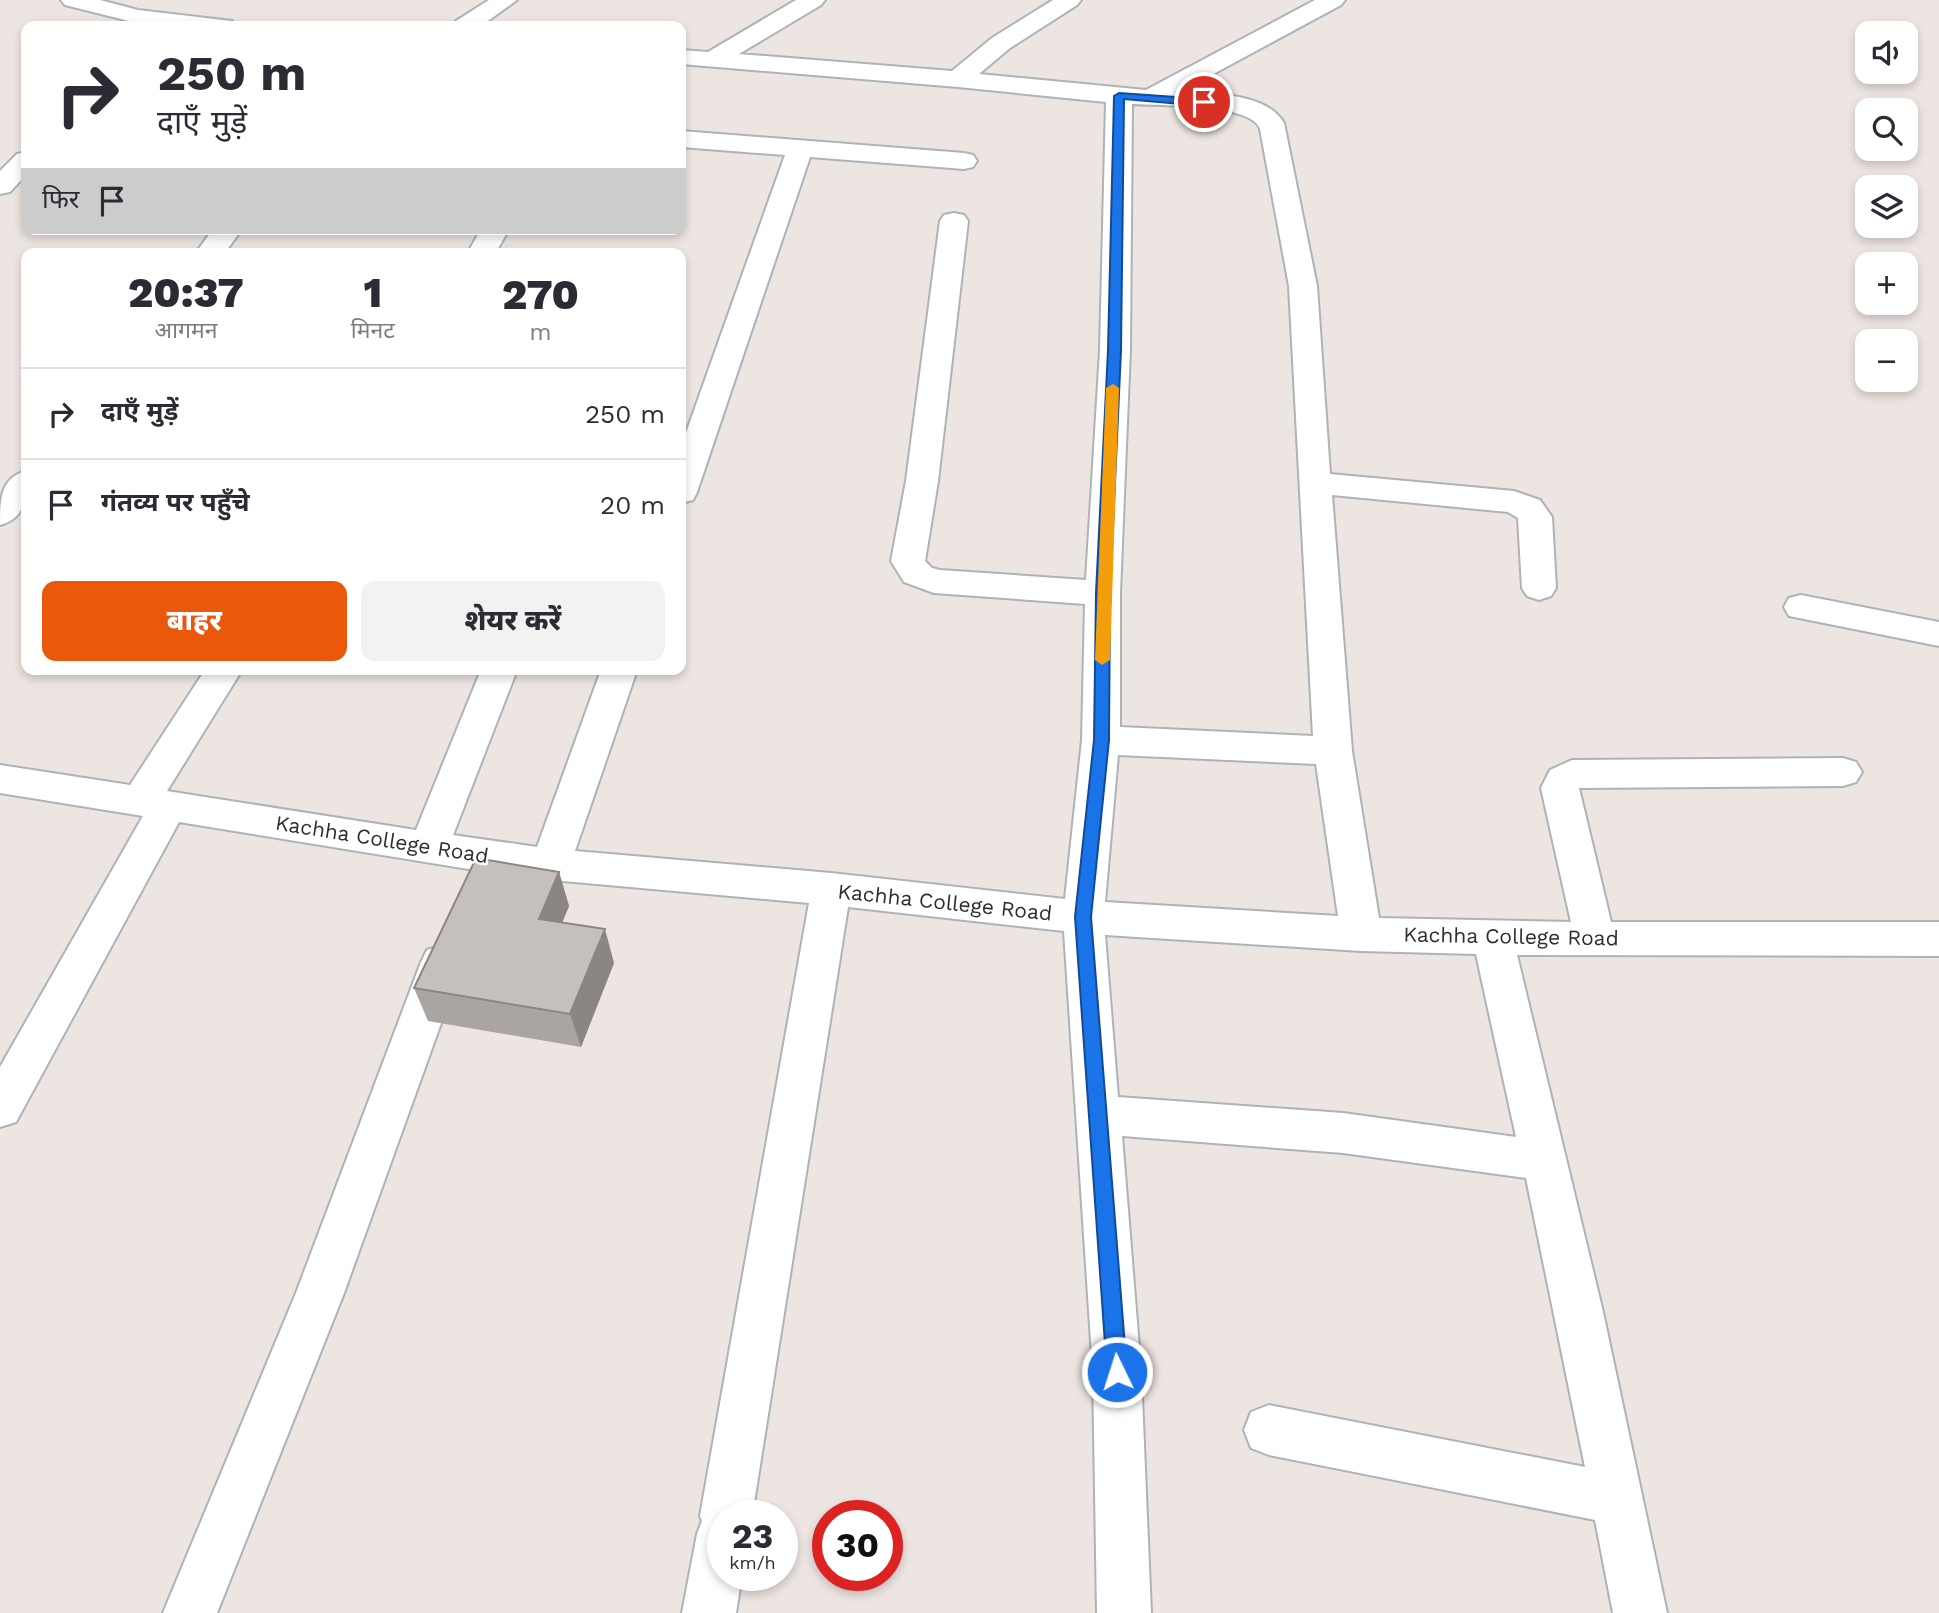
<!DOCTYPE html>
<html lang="hi">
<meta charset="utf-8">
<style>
body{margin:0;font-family:"Work Sans","Noto Sans Devanagari",sans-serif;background:#f2f2f3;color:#2b2b33;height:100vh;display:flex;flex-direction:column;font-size:26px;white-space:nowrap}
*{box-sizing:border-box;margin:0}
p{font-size:23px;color:#7c7c81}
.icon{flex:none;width:38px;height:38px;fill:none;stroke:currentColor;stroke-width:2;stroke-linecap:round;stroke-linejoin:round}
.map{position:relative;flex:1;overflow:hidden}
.panel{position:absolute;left:21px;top:248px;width:665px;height:427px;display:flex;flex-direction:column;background:#fff;border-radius:14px;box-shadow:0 4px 10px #0003}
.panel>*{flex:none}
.top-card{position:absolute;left:21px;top:21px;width:665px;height:214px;border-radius:14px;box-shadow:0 4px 10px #0003;background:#fff;color:#2b2b33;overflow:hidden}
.fabs{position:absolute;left:1855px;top:21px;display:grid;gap:14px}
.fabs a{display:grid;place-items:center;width:63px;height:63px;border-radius:14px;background:#fff;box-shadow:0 4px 10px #0003;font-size:35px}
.speed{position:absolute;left:707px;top:1500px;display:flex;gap:14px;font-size:35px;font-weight:700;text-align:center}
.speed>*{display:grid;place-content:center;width:91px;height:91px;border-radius:50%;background:#fff;box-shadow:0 4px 10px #0003;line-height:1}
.speed small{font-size:18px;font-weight:400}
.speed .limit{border:10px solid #d22;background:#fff;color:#111}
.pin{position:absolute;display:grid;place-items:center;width:60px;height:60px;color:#fff;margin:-30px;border:4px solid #fff;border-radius:50%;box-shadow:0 2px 7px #0007}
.me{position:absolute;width:77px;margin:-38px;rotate:356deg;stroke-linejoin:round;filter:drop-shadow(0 0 5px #0008)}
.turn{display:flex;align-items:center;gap:24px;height:147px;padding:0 21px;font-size:32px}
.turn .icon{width:91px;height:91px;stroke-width:2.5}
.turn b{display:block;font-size:49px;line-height:60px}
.then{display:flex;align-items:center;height:66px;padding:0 21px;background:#0003;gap:14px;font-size:26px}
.eta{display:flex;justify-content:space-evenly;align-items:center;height:119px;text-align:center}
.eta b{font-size:42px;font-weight:800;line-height:49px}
.cta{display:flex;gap:14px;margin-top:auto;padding:14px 21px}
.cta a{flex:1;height:80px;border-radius:14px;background:#ea580c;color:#fff;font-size:28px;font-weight:800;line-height:80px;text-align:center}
.cta a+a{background:#f2f2f3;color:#2b2b33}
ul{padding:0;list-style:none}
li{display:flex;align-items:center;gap:21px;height:91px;padding:0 21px;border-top:2px solid #e1e1e2}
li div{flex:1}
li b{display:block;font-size:26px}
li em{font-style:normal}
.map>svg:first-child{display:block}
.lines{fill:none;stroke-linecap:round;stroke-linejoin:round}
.minor-casing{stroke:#aeb3b8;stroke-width:4}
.minor{fill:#fff;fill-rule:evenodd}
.wall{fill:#aaa5a2}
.shaded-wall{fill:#8b8684}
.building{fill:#c6c0bc;stroke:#8b8684;stroke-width:2}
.route{fill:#1a73e8;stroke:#114b97;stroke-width:2}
.slow{fill:#f59e0b}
.labels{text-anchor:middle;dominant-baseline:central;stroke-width:5;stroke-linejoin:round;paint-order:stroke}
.street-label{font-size:21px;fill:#2d2d2d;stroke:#fff}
</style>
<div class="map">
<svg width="1939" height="1613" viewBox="0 0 1939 1613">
<rect width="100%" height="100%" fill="#ede5e1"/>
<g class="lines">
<!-- minor casing -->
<g class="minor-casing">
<g id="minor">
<polygon points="61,0 100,0 138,10 232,21 235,26 149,26 65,5"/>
<polygon points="489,0 517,0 481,26 453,26 456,21"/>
<path d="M796 0H825L821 5 739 54 952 71 992 38 1053 0H1081L1077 5 1010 48 979 74 1146 90 1315 0H1345L1341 5 1180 92C1211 94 1266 92 1284 123L1317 286 1330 474 1514 491 1540 500 1552 517 1556 588 1551 596 1539 600 1527 596 1522 588 1518 518 1508 512 1332 495 1352 751 1379 918 1571 922 1541 788 1550 770 1572 760 1843 758 1856 762 1862 772 1856 782 1843 786 1579 788 1611 922H1939V956L1517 955 1603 1312 1667 1613H1613L1595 1520 1269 1455 1251 1448 1244 1430 1251 1412 1269 1405 1585 1467 1526 1178 1343 1153 1122 1136 1141 1372 1151 1613H1097L1093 1372 1064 931 848 907 752 1516H723V1575H742L736 1613H682L697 1534 702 1521 700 1516 809 903 518 877 179 822 16 1122 0 1127V1067L143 816 0 793V765L130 785 205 670H242L167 791 416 830 481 670H517L453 835 537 847 601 670H637L575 851 831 873 1065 899 1082 740 1085 604 934 593 904 582 891 561 906 481 940 221 944 215 954 213 964 215 968 221 938 481 925 561 932 568 940 570 1086 580 1100 350 1106 102 958 87 681 64V50L708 52ZM1132 104C1157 106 1252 103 1260 129L1289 286 1313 736 1120 727V593L1130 350ZM1118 755 1316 764 1338 916 1105 902ZM1105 935 1361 951 1476 954 1516 1137 1343 1113 1118 1097Z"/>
<polygon points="681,131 964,153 973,155 977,161 973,167 964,169 810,157 697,492 693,500 681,503 681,447 785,155 681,147"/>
<polygon points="26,152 26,175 10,192 0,194 0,171 17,154"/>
<polygon points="213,229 242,229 224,254 195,254"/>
<polygon points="481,229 509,229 495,254 467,254"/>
<path d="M26 471C27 494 27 518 0 525 0 500 0 478 26 471Z"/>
<polygon points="1801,595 1939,622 1939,646 1789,616 1784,607 1789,598"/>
<polygon points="442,945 457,950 463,962 344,1293 217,1613 163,1613 296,1293 421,962 427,950"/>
</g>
</g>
<!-- minor -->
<use href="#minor" class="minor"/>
</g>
<!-- wall -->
<polygon class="wall" points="559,872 569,906 562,923 614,963 581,1047 428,1021 414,988"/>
<!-- shaded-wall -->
<g class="shaded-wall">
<polygon points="559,872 569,906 550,952 539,919"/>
<polygon points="605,929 614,963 581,1047 570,1014"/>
</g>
<!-- building -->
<polygon class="building" points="476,858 559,872 539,919 605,929 570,1014 414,988"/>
<!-- route -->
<polygon class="route" points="1119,93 1204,99 1209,102 1204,106 1124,99 1121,350 1110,593 1109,740 1091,917 1127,1372 1124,1379 1117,1382 1110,1379 1107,1372 1075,917 1094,740 1096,593 1108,350 1114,96"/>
<!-- slow -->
<polygon class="slow" points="1113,384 1119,388 1110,660 1102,665 1095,660 1106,388"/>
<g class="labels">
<!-- street labels -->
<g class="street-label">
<text transform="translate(382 839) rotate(9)">Kachha College Road</text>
<text transform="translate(945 902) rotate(6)">Kachha College Road</text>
<text transform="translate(1511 936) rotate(1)">Kachha College Road</text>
</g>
</g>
</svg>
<div class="fabs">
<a><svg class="icon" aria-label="sound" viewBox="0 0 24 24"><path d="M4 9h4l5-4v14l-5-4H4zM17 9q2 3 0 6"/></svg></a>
<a><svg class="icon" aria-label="search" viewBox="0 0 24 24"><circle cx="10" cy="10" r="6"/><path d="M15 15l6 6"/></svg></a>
<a><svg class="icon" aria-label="layers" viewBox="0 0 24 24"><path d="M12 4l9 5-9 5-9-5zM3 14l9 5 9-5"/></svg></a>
<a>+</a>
<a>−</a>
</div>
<div class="speed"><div>23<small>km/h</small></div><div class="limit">30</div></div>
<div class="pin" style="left:1204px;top:102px;background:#d93025"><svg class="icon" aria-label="arrive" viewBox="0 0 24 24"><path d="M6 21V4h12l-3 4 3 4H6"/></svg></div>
<svg class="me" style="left:1117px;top:1372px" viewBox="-20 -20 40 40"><circle r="17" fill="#1a73e8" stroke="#fff" stroke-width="3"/><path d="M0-11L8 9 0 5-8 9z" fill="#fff"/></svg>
<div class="top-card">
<div class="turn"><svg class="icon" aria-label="right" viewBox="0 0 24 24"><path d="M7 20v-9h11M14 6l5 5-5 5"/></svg><div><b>250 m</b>दाएँ मुड़ें</div></div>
<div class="then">फिर<svg class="icon" aria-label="arrive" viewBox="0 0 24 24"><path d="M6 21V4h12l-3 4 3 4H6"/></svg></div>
</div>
<section class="panel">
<div class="eta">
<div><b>20:37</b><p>आगमन</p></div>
<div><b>1</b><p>मिनट</p></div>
<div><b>270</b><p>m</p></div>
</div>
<ul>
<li><svg class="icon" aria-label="right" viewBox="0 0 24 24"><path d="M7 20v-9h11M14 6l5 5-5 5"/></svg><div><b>दाएँ मुड़ें</b></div><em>250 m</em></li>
<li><svg class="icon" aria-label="arrive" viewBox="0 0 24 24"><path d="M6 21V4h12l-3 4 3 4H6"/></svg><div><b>गंतव्य पर पहुँचे</b></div><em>20 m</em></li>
</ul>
<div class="cta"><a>बाहर</a><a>शेयर करें</a></div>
</section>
</div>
